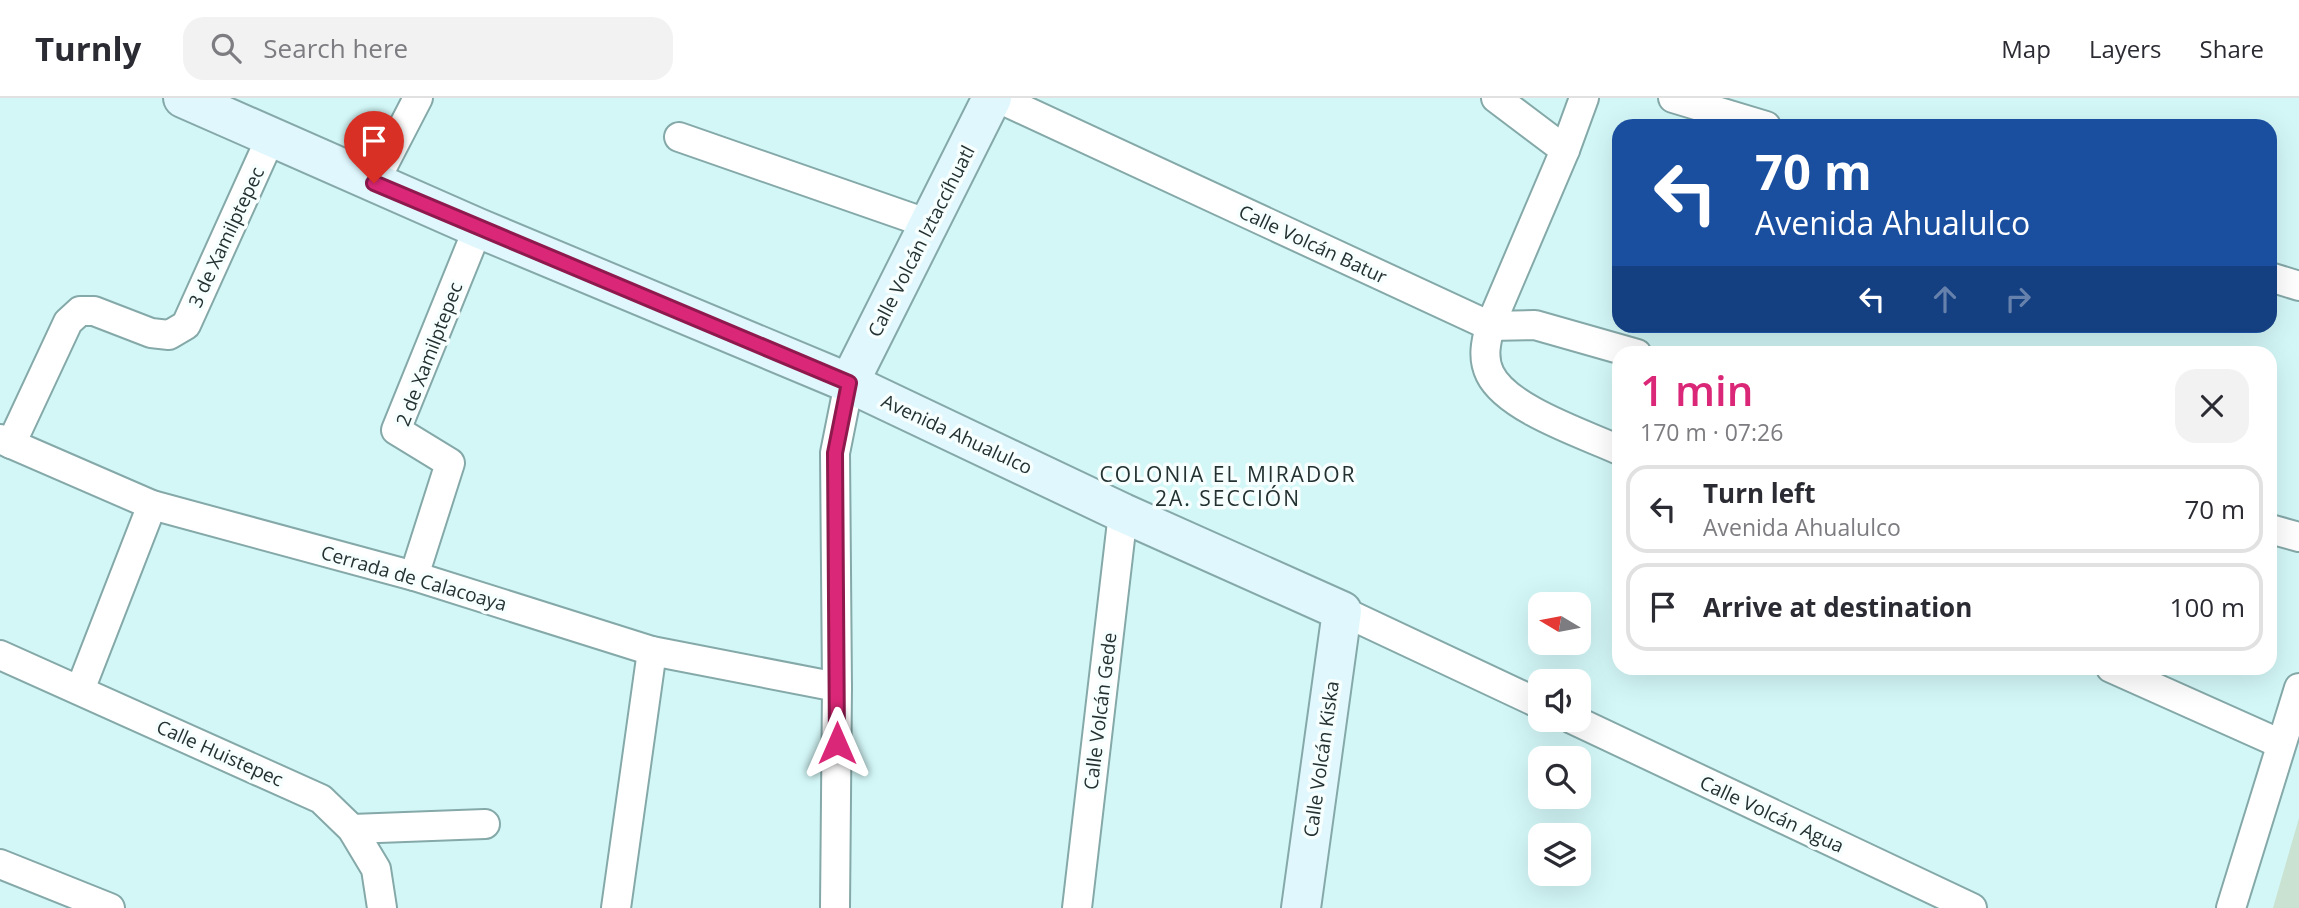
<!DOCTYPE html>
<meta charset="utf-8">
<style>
body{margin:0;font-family:"Open Sans",sans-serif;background:#f2f2f3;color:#2b2b33;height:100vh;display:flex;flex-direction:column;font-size:26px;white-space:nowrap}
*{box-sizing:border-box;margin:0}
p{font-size:23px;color:#7c7c81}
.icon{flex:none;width:38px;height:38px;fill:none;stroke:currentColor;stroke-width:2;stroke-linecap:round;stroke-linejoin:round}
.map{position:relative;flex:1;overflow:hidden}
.panel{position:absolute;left:1612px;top:248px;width:665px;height:329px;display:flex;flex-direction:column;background:#fff;border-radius:21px;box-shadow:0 7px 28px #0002}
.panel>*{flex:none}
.hud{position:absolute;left:1612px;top:21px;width:665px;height:214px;border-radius:21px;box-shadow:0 7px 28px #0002;background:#1a4fa0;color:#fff;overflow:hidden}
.needle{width:46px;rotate:280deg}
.buttons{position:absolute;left:1528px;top:494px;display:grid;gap:14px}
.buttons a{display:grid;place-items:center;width:63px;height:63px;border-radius:14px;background:#fff;box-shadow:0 7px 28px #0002;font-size:35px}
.pin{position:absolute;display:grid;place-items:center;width:60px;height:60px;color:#fff;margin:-72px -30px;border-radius:50% 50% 50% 0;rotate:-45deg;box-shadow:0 0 7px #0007}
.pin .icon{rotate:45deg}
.me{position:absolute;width:77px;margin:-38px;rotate:0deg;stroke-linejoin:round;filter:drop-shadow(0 0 5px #0008)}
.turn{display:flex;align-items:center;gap:24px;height:147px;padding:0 28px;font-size:32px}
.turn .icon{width:91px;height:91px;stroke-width:2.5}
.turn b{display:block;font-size:49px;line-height:60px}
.lanes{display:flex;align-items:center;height:66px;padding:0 28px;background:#0003;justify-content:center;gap:35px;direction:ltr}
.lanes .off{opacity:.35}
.round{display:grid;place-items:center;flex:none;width:74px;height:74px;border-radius:21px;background:#f2f2f3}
.headline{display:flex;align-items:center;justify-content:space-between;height:119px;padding:0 28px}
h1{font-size:42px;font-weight:600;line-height:52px;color:#db2777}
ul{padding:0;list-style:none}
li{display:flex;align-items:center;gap:21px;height:88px;margin:0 14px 10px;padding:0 14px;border:4px solid #e1e1e2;border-radius:21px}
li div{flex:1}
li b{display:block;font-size:26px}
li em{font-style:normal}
header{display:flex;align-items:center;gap:42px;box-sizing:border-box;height:98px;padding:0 35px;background:#fff;border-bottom:2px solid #e1e1e2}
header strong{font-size:33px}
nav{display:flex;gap:38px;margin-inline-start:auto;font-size:24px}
.search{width:490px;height:63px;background:#f2f2f3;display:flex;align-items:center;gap:18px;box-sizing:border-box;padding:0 24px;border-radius:21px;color:#7c7c81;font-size:26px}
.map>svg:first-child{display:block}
.green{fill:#cae2d1}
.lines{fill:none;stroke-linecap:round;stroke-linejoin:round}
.street-casing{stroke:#85a8a8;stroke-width:32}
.secondary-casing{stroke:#85a8a8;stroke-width:42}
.street{stroke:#fff;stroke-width:28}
.secondary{stroke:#e0f7fe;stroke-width:38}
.route-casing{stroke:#8e194d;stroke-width:18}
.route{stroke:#db2777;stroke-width:12}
.labels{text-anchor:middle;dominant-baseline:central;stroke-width:7;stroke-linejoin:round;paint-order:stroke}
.street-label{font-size:19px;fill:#233131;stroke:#f7fefe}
.neighbourhood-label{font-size:21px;letter-spacing:2px;fill:#233131;stroke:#f7fefe}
</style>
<header>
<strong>Turnly</strong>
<div class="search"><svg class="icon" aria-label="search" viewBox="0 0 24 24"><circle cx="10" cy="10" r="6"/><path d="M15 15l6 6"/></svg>Search here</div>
<nav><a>Map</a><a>Layers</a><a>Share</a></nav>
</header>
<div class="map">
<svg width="2299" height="810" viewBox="0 0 2299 810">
<rect width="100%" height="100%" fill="#d3f7f7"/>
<!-- green -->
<polygon class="green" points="2299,720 2299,810 2273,810"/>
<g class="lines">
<!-- street casing -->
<g class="street-casing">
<g id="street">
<polyline points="998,0 1490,228 1535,227 1637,256"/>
<polyline points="1496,0 1565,52"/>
<path d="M1584 0 1565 52 1490 228C1486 244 1482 260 1490 276 1507 311 1584 336 1619 352"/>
<polyline points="1673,0 1766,28"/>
<polyline points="679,39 929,126"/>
<polyline points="374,85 418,0"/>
<polyline points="2270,179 2299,188"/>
<polyline points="0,341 152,407 414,478 652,553 837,589"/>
<polyline points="11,346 68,224 80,213 94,213 151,235 169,237 186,227 271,39"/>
<polyline points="2270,431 2299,439"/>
<polyline points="414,478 450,365 396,332 478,130"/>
<polyline points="1342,513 1540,606"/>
<polyline points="0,557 321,701 352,731 376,771 382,810"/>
<polyline points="2111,570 2281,646"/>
<polyline points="80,592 152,407"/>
<polyline points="1572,621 1972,810"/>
<polyline points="352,731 485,726"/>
<polyline points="0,766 110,810"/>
<polyline points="616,810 652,553"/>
<polyline points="835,810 837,589 835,355 849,285"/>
<polyline points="1077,810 1123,415"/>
<polyline points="2231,810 2299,590"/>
</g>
</g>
<!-- secondary casing -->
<g class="secondary-casing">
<g id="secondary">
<polyline points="183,0 478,130 849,285 1123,415 1342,513 1301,810"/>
<polyline points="849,285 992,0"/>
</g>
</g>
<!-- street -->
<use href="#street" class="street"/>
<!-- secondary -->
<use href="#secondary" class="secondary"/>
</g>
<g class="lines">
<!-- route casing -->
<g class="route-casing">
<polyline id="route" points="374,85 849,285 835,355 837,645"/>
</g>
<!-- route -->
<use href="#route" class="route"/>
</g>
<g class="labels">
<!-- street labels -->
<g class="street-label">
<text transform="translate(226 139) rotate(-65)">3 de Xamilptepec</text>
<text transform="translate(921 143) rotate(-63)">Calle Volcán Iztaccíhuatl</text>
<text transform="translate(1313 146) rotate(25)">Calle Volcán Batur</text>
<text transform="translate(429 256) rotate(-69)">2 de Xamilptepec</text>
<text transform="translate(957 336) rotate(25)">Avenida Ahualulco</text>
<text transform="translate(414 480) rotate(16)">Cerrada de Calacoaya</text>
<text transform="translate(1100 613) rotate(-83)">Calle Volcán Gede</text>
<text transform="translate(220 655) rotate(24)">Calle Huistepec</text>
<text transform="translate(1321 661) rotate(-82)">Calle Volcán Kiska</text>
<text transform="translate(1772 716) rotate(25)">Calle Volcán Agua</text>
</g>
<!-- neighbourhood labels -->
<g class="neighbourhood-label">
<text x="1228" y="376">COLONIA EL MIRADOR<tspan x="1228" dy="24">2A. SECCIÓN</tspan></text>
</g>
</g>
</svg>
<div class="buttons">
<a><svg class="needle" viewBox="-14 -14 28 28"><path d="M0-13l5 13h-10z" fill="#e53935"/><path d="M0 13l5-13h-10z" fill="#7c7c81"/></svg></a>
<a><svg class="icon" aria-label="sound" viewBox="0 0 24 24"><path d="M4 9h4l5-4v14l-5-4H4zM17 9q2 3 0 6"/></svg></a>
<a><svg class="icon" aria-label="search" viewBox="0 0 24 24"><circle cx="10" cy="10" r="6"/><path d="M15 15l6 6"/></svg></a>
<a><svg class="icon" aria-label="layers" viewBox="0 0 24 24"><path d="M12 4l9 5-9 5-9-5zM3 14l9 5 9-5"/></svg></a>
</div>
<div class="pin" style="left:374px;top:85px;background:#d93025"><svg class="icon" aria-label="arrive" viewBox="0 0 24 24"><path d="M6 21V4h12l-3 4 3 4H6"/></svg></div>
<svg class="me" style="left:837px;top:645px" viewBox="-20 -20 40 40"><path d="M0-17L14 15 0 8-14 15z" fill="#db2777" stroke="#fff" stroke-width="4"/></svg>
<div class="hud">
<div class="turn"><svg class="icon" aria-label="left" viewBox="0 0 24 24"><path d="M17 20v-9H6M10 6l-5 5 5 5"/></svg><div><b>70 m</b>Avenida Ahualulco</div></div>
<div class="lanes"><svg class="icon" aria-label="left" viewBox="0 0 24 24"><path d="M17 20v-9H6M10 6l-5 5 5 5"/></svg><svg class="icon off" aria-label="ahead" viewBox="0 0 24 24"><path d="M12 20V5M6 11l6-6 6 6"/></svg><svg class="icon off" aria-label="right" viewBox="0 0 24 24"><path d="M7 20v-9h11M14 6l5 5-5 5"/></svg></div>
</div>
<section class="panel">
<div class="headline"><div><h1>1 min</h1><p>170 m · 07:26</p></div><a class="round"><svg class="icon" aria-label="close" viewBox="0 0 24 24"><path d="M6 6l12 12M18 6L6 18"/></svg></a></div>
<ul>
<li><svg class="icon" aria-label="left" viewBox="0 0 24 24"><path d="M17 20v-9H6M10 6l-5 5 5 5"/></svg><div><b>Turn left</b><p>Avenida Ahualulco</p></div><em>70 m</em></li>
<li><svg class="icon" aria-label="arrive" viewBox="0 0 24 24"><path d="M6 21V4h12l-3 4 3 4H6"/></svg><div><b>Arrive at destination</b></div><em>100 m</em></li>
</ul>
</section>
</div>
